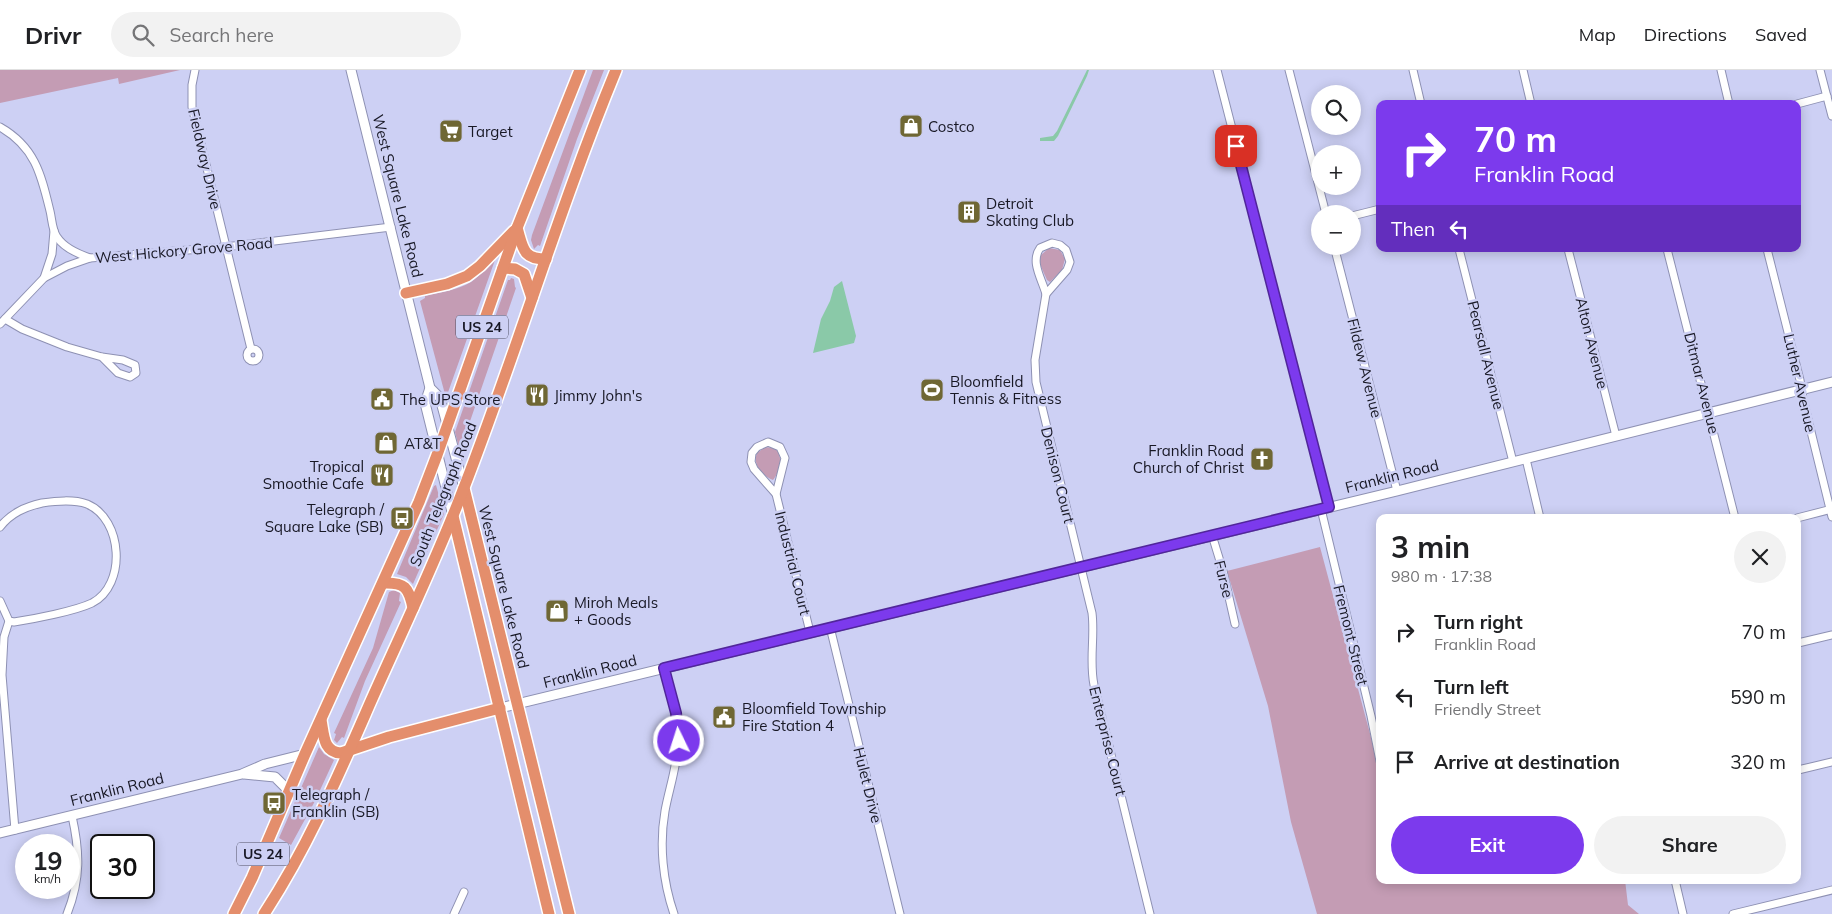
<!DOCTYPE html>
<meta charset="utf-8">
<style>
body{margin:0;font-family:Mulish,sans-serif;background:#f2f2f2;color:#202124;height:100vh;display:flex;flex-direction:column;font-size:19px;white-space:nowrap}
*{box-sizing:border-box;margin:0}
p{font-size:16px;color:#757577}
.icon{flex:none;width:28px;height:28px;fill:none;stroke:currentColor;stroke-width:2;stroke-linecap:round;stroke-linejoin:round}
.map{position:relative;flex:1;overflow:hidden}
.panel{position:absolute;left:1376px;top:444px;width:425px;height:370px;display:flex;flex-direction:column;background:#fff;border-radius:10px;box-shadow:0 2px 12px #0003}
.panel>*{flex:none}
.hud{position:absolute;left:1376px;top:30px;width:425px;height:152px;border-radius:10px;box-shadow:0 2px 12px #0003;background:#7c3aed;color:#fff;overflow:hidden}
.controls{position:absolute;left:1311px;top:15px;display:grid;gap:10px}
.controls a{display:grid;place-items:center;width:50px;height:50px;border-radius:50%;background:#fff;box-shadow:0 2px 12px #0003;font-size:25px}
.speed{position:absolute;left:15px;top:764px;display:flex;gap:10px;font-size:25px;font-weight:700;text-align:center}
.speed>*{display:grid;place-content:center;width:65px;height:65px;border-radius:50%;background:#fff;box-shadow:0 2px 12px #0003;line-height:1}
.speed small{font-size:12px;font-weight:400}
.speed .limit{border:2px solid #111;border-radius:8px;background:#fff;color:#111}
.pin{position:absolute;display:grid;place-items:center;width:42px;height:42px;color:#fff;margin:-21px;border-radius:10px;box-shadow:0 2px 8px #0006}
.me{position:absolute;width:55px;margin:-28px;rotate:356deg;stroke-linejoin:round;filter:drop-shadow(0 0 4px #0008)}
.turn{display:flex;align-items:center;gap:18px;height:105px;padding:0 15px;font-size:22px}
.turn .icon{width:65px;height:65px;stroke-width:2.5}
.turn b{display:block;font-size:35px;line-height:42px}
.then{display:flex;align-items:center;height:48px;padding:0 15px;background:#0003;gap:10px;font-size:19px}
.round{display:grid;place-items:center;flex:none;width:52px;height:52px;border-radius:26px;background:#f2f2f2}
.head{display:flex;align-items:center;justify-content:space-between;height:85px;padding:0 15px}
h1{font-size:30px;font-weight:700;line-height:38px}
.cta{display:flex;gap:10px;margin-top:auto;padding:10px 15px}
.cta a{flex:1;height:58px;border-radius:30px;background:#7c3aed;color:#fff;font-size:20px;font-weight:700;line-height:58px;text-align:center}
.cta a+a{background:#f2f2f2;color:#202124}
ul{padding:0;list-style:none}
li{display:flex;align-items:center;gap:15px;height:65px;padding:0 15px}
li div{flex:1}
li b{display:block;font-size:19px}
li em{font-style:normal}
header{display:flex;align-items:center;gap:30px;box-sizing:border-box;height:70px;padding:0 25px;background:#fff;border-bottom:1px solid #e0e0e0}
header strong{font-size:24px}
nav{display:flex;gap:28px;margin-inline-start:auto;font-size:18px}
.search{width:350px;height:45px;background:#f2f2f2;display:flex;align-items:center;gap:12px;box-sizing:border-box;padding:0 18px;border-radius:28px;color:#757577;font-size:19px}
.map>svg:first-child{display:block}
.green{fill:#c49cb4}
.water{fill:#8ac9a8}
.lines{fill:none;stroke-linecap:round;stroke-linejoin:round}
.minor-casing{stroke:#8e91b3;stroke-width:9}
.tertiary-casing{stroke:#8e91b3;stroke-width:11}
.trunk-casing{stroke:#fff;stroke-width:14}
.minor{stroke:#fff;stroke-width:7}
.tertiary{stroke:#fff;stroke-width:9}
.trunk{stroke:#e48e6c;stroke-width:11}
.route-casing{stroke:#51269a;stroke-width:12}
.route{stroke:#7c3aed;stroke-width:9}
.labels{text-anchor:middle;dominant-baseline:central;stroke-width:5;stroke-linejoin:round;paint-order:stroke}
.shield{fill:#cdd0f4;stroke:#4e4f63;stroke-width:1}
.shield-label{font-size:14px;font-weight:bold;fill:#181825}
.poi-label{font-size:15px;fill:#181825;stroke:#cdd0f4;text-anchor:start}
.street-label{font-size:15px;fill:#181825;stroke:#cdd0f4}
</style>
<header>
<strong>Drivr</strong>
<div class="search"><svg class="icon" aria-label="search" viewBox="0 0 24 24"><circle cx="10" cy="10" r="6"/><path d="M15 15l6 6"/></svg>Search here</div>
<nav><a>Map</a><a>Directions</a><a>Saved</a></nav>
</header>
<div class="map">
<svg width="1832" height="844" viewBox="0 0 1832 844">
<rect width="100%" height="100%" fill="#cdd0f4"/>
<!-- green -->
<g class="green">
<polygon points="0,0 180,0 119,14 118,8 0,33"/>
<polygon points="593,0 604,0 577,69 540,176 538,175 534,179 531,170 532,165"/>
<polygon points="1049,178 1060,180 1065,189 1062,200 1050,212 1047,210 1039,192 1041,185"/>
<path d="M497 182 495 190 446 328 420 231 425 228V226C440 222 458 220 471 212 482 205 489 192 497 182Z"/>
<polygon points="511,208 514,209 515,217 516,218 467,360 461,386 455,362 508,210 510,210"/>
<path d="M765 377 775 378C784 387 780 401 773 410 763 406 752 395 757 383Z"/>
<polygon points="436,415 444,444 413,514 406,507 397,504 434,416"/>
<polygon points="1320,477 1380,701 1380,810 1625,810 1628,835 1639,844 1317,844 1291,752 1268,636 1227,501"/>
<polygon points="394,520 400,523 399,531 401,532 365,611 344,668 342,667 337,673 334,670 336,664 334,663 373,578 389,522"/>
<polygon points="319,677 324,684 334,690 315,731 291,775 279,768"/>
</g>
<!-- water -->
<g class="water">
<polygon points="1087,0 1089,0 1087,6 1058,66 1054,71 1040,71 1040,68 1053,66 1057,61"/>
<polygon points="842,211 856,266 854,273 813,283 821,249 830,231 834,217"/>
</g>
<g class="lines">
<!-- minor casing -->
<g class="minor-casing">
<g id="minor">
<polyline points="195,0 192,15 192,37 251,279"/>
<polyline points="1217,0 1329,437"/>
<polyline points="1289,0 1326,144"/>
<polyline points="1413,0 1421,34"/>
<polyline points="1523,0 1531,34"/>
<polyline points="1721,0 1729,34"/>
<polyline points="1820,0 1832,46"/>
<polyline points="1797,34 1827,26"/>
<path d="M0 57C35 77 41 104 50 141 52 149 52 160 57 167 64 178 78 184 90 188"/>
<polyline points="1352,146 1380,139"/>
<path d="M1052 173 1060 175 1066 180 1070 192 1067 200 1046 224C1042 209 1030 192 1040 178Z"/>
<polyline points="1334,176 1397,421"/>
<polyline points="1459,179 1513,392"/>
<polyline points="1568,179 1616,366"/>
<polyline points="1667,179 1735,448"/>
<polyline points="1767,179 1800,310 1803,329 1832,447"/>
<polyline points="44,208 52,184 54,161"/>
<path d="M1046 224 1035 290 1036 312 1092 543C1095 567 1089 591 1094 615L1150 844"/>
<polyline points="5,249 22,259 67,277 102,287 123,290 135,295 136,303 130,307 118,303 102,287"/>
<polyline points="0,254 44,208 67,196 90,188 225,177 391,157"/>
<circle cx="253" cy="285" r="6"/>
<polygon points="768,372 780,377 785,388 776,424 754,399 751,392 752,383 757,377"/>
<polyline points="1526,389 1540,448"/>
<polyline points="776,424 810,562"/>
<polyline points="1321,439 1371,646 1380,691"/>
<polyline points="1797,448 1832,439"/>
<path d="M0 457C11 443 25 437 42 433 56 431 73 429 87 434 123 449 127 515 92 533 75 541 34 549 14 552L9 551 0 531"/>
<polyline points="1212,465 1223,501 1235,554"/>
<polyline points="9,551 4,567 2,605 15,760"/>
<polyline points="830,557 900,844"/>
<polyline points="1798,573 1832,565"/>
<path d="M664 598C671 623 680 648 678 673 677 697 669 719 665 741 659 775 663 812 674 844"/>
<polyline points="1798,700 1832,692"/>
<polyline points="1675,810 1683,844"/>
<path d="M67 844C81 809 80 782 72 746"/>
<polyline points="454,844 464,822"/>
<polyline points="1733,844 1832,820"/>
</g>
</g>
<!-- tertiary casing -->
<g class="tertiary-casing">
<g id="tertiary">
<polyline points="351,0 430,318 440,328 464,418"/>
<polyline points="430,318 425,333 453,446"/>
<polyline points="500,638 1397,421 1832,312"/>
<polyline points="244,704 275,707 290,722"/>
<polyline points="0,763 242,704 265,694 305,684"/>
</g>
</g>
<!-- trunk casing -->
<g class="trunk-casing">
<g id="trunk">
<path d="M517 158C523 177 522 189 546 189"/>
<polyline points="503,198 515,199 524,204 532,228"/>
<polyline points="406,223 447,214 467,206 480,196 514,161"/>
<polyline points="464,418 569,844"/>
<polyline points="453,446 549,844"/>
<path d="M383 513C405 512 409 518 413 538"/>
<path d="M321 650C324 665 323 682 341 683L389 667 500 638"/>
<polyline points="234,844 252,808 305,684 419,432 437,385 517,158 580,0"/>
<path d="M264 844C308 777 339 704 371 631 403 559 437 489 465 415 518 278 560 136 616 0"/>
</g>
</g>
<!-- minor -->
<use href="#minor" class="minor"/>
<!-- tertiary -->
<use href="#tertiary" class="tertiary"/>
<!-- trunk -->
<use href="#trunk" class="trunk"/>
</g>
<g class="lines">
<!-- route casing -->
<g class="route-casing">
<polyline id="route" points="679,671 676,643 664,598 1329,437 1236,76"/>
</g>
<!-- route -->
<use href="#route" class="route"/>
</g>
<!-- icons -->
<defs>
<g id="shop-square" transform="scale(1.25)"><rect x="-9" y="-9" width="18" height="18" rx="4" fill="#6f6734" stroke="#cdd0f4"/><path d="M-5-2.5h2.3a2.7 3.5 0 0 1 5.4 0H5L5.5 6h-11ZM-1.5-2.5h3a1.5 2.3 0 0 0-3 0Z" fill="#fff"/></g>
<g id="supermarket-square" transform="scale(1.25)"><rect x="-9" y="-9" width="18" height="18" rx="4" fill="#6f6734" stroke="#cdd0f4"/><path d="M-6-5.5h2.5l.6 2H6L4.5 2H-2.5L-4.4-4H-6ZM-1.5 3.2a1.3 1.3 0 1 0 .1 0ZM3 3.2a1.3 1.3 0 1 0 .1 0Z" fill="#fff"/></g>
<g id="building-square" transform="scale(1.25)"><rect x="-9" y="-9" width="18" height="18" rx="4" fill="#6f6734" stroke="#cdd0f4"/><path d="M-4-6H4V6H1V3H-1V6H-4ZM-2.5-4.3h1.7v1.8h-1.7ZM.8-4.3h1.7v1.8H.8ZM-2.5-1h1.7V.8h-1.7ZM.8-1h1.7V.8H.8Z" fill="#fff"/></g>
<g id="stadium-square" transform="scale(1.25)"><rect x="-9" y="-9" width="18" height="18" rx="4" fill="#6f6734" stroke="#cdd0f4"/><path d="M0-5a6.5 5 0 1 0 0 10a6.5 5 0 1 0 0-10ZM-3.5-1.8h7v3.6h-7Z" fill="#fff"/></g>
<g id="restaurant-square" transform="scale(1.25)"><rect x="-9" y="-9" width="18" height="18" rx="4" fill="#6f6734" stroke="#cdd0f4"/><path d="M-5-6h1v4h1v-4h1v4h1v-4h1v5L-1.5 .5V6h-2V.5L-5-1ZM5-6V6H3V1.5H1.5Q1.5-4 5-6Z" fill="#fff"/></g>
<g id="civic-square" transform="scale(1.25)"><rect x="-9" y="-9" width="18" height="18" rx="4" fill="#6f6734" stroke="#cdd0f4"/><path d="M-.6-6.5H3V-4.5H.6V-3L4-1V1h2V6H-6V1h2V-1L-.6-3ZM-1.2 2.5V6h2.4V2.5Z" fill="#fff"/></g>
<g id="church-square" transform="scale(1.25)"><rect x="-9" y="-9" width="18" height="18" rx="4" fill="#6f6734" stroke="#cdd0f4"/><path d="M-1.2-6h2.4v3.5h3.3v2.4h-3.3V6h-2.4V-.1h-3.3v-2.4h3.3Z" fill="#fff"/></g>
<g id="bus-square" transform="scale(1.25)"><rect x="-9" y="-9" width="18" height="18" rx="4" fill="#6f6734" stroke="#cdd0f4"/><path d="M-5-6H5V4H4V6H2V4H-2V6H-4V4H-5ZM-3.5-4V0h7V-4ZM-3.5 1.2v1.5H-2V1.2ZM2 1.2v1.5H3.5V1.2Z" fill="#fff"/></g>
</defs>
<g fill-rule="evenodd">
<use href="#shop-square" x="911" y="56"/>
<use href="#supermarket-square" x="451" y="61"/>
<use href="#building-square" x="969" y="142"/>
<use href="#stadium-square" x="932" y="320"/>
<use href="#restaurant-square" x="537" y="325"/>
<use href="#civic-square" x="382" y="329"/>
<use href="#shop-square" x="386" y="373"/>
<use href="#church-square" x="1262" y="389"/>
<use href="#restaurant-square" x="382" y="405"/>
<use href="#bus-square" x="402" y="448"/>
<use href="#shop-square" x="557" y="541"/>
<use href="#civic-square" x="724" y="647"/>
<use href="#bus-square" x="274" y="733"/>
</g>
<g class="labels">
<!-- shield labels -->
<g class="shield">
<rect x="456" y="245.5" width="52" height="23" rx="4"/>
<rect x="237" y="772.5" width="52" height="23" rx="4"/>
</g>
<g class="shield-label">
<text x="482" y="257">US 24</text>
<text x="263" y="784">US 24</text>
</g>
<!-- poi labels -->
<g class="poi-label">
<text x="928" y="56">Costco</text>
<text x="468" y="61">Target</text>
<text x="986" y="133">Detroit<tspan x="986" dy="17">Skating Club</tspan></text>
<text x="950" y="311">Bloomfield<tspan x="950" dy="17">Tennis &amp; Fitness</tspan></text>
<text x="554" y="325">Jimmy John's</text>
<text x="400" y="329">The UPS Store</text>
<text x="404" y="373">AT&amp;T</text>
<text x="1244" y="380" text-anchor="end">Franklin Road<tspan x="1244" dy="17">Church of Christ</tspan></text>
<text x="364" y="396" text-anchor="end">Tropical<tspan x="364" dy="17">Smoothie Cafe</tspan></text>
<text x="384" y="439" text-anchor="end">Telegraph /<tspan x="384" dy="17">Square Lake (SB)</tspan></text>
<text x="574" y="532">Miroh Meals<tspan x="574" dy="17">+ Goods</tspan></text>
<text x="742" y="638">Bloomfield Township<tspan x="742" dy="17">Fire Station 4</tspan></text>
<text x="292" y="724">Telegraph /<tspan x="292" dy="17">Franklin (SB)</tspan></text>
</g>
<!-- street labels -->
<g class="street-label">
<text transform="translate(205 89) rotate(77)">Fieldway Drive</text>
<text transform="translate(398 126) rotate(76)">West Square Lake Road</text>
<text transform="translate(184 180) rotate(-5)">West Hickory Grove Road</text>
<text transform="translate(1592 273) rotate(76)">Alton Avenue</text>
<text transform="translate(1486 285) rotate(76)">Pearsall Avenue</text>
<text transform="translate(1365 298) rotate(76)">Fildew Avenue</text>
<text transform="translate(1702 313) rotate(76)">Ditmar Avenue</text>
<text transform="translate(1800 313) rotate(77)">Luther Avenue</text>
<text transform="translate(1058 405) rotate(76)">Denison Court</text>
<text transform="translate(1392 406) rotate(-14)">Franklin Road</text>
<text transform="translate(443 424) rotate(-68)">South Telegraph Road</text>
<text transform="translate(793 493) rotate(76)">Industrial Court</text>
<text transform="translate(1224 509) rotate(76)">Furse</text>
<text transform="translate(504 517) rotate(76)">West Square Lake Road</text>
<text transform="translate(1351 565) rotate(76)">Fremont Street</text>
<text transform="translate(590 601) rotate(-14)">Franklin Road</text>
<text transform="translate(1108 671) rotate(76)">Enterprise Court</text>
<text transform="translate(868 715) rotate(76)">Hulet Drive</text>
<text transform="translate(117 719) rotate(-14)">Franklin Road</text>
</g>
</g>
</svg>
<div class="controls">
<a><svg class="icon" aria-label="search" viewBox="0 0 24 24"><circle cx="10" cy="10" r="6"/><path d="M15 15l6 6"/></svg></a>
<a>+</a>
<a>−</a>
</div>
<div class="speed"><div>19<small>km/h</small></div><div class="limit">30</div></div>
<div class="pin" style="left:1236px;top:76px;background:#d93025"><svg class="icon" aria-label="arrive" viewBox="0 0 24 24"><path d="M6 21V4h12l-3 4 3 4H6"/></svg></div>
<svg class="me" style="left:679px;top:671px" viewBox="-20 -20 40 40"><circle r="17" fill="#7c3aed" stroke="#fff" stroke-width="3"/><path d="M0-11L8 9 0 5-8 9z" fill="#fff"/></svg>
<div class="hud">
<div class="turn"><svg class="icon" aria-label="right" viewBox="0 0 24 24"><path d="M7 20v-9h11M14 6l5 5-5 5"/></svg><div><b>70 m</b>Franklin Road</div></div>
<div class="then">Then<svg class="icon" aria-label="left" viewBox="0 0 24 24"><path d="M17 20v-9H6M10 6l-5 5 5 5"/></svg></div>
</div>
<section class="panel">
<div class="head"><div><h1>3 min</h1><p>980 m · 17:38</p></div><a class="round"><svg class="icon" aria-label="close" viewBox="0 0 24 24"><path d="M6 6l12 12M18 6L6 18"/></svg></a></div>
<ul>
<li><svg class="icon" aria-label="right" viewBox="0 0 24 24"><path d="M7 20v-9h11M14 6l5 5-5 5"/></svg><div><b>Turn right</b><p>Franklin Road</p></div><em>70 m</em></li>
<li><svg class="icon" aria-label="left" viewBox="0 0 24 24"><path d="M17 20v-9H6M10 6l-5 5 5 5"/></svg><div><b>Turn left</b><p>Friendly Street</p></div><em>590 m</em></li>
<li><svg class="icon" aria-label="arrive" viewBox="0 0 24 24"><path d="M6 21V4h12l-3 4 3 4H6"/></svg><div><b>Arrive at destination</b></div><em>320 m</em></li>
</ul>
<div class="cta"><a>Exit</a><a>Share</a></div>
</section>
</div>
